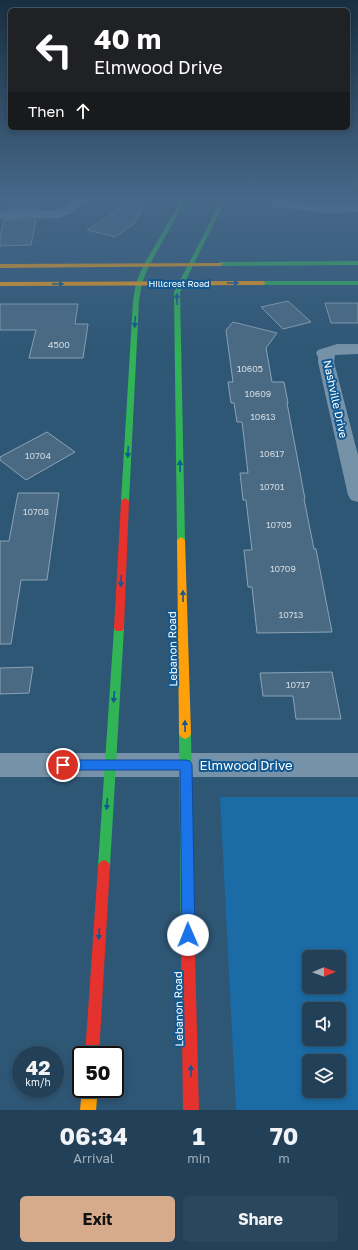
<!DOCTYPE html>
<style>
body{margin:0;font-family:"Golos Text",sans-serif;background:#2a475e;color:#f1f3f6;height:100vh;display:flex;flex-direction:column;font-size:15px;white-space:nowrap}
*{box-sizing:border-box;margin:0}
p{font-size:13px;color:#a2afba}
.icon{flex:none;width:22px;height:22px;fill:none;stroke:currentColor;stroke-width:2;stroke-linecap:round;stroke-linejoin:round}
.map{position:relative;height:1110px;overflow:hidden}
.details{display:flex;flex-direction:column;background:#224058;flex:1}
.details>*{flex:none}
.top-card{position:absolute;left:8px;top:8px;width:342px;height:122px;border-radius:6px;box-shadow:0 2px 6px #0003,0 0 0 1px #3f596e;background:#202124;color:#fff;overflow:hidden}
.needle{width:26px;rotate:89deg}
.fabs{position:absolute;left:302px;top:950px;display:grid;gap:8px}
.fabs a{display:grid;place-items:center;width:44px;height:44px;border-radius:6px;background:#224058;box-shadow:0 2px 6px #0003,0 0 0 1px #3f596e;font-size:20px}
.speed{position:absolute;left:12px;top:1046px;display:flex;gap:8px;font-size:20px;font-weight:700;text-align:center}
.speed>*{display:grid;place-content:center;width:52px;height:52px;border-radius:50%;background:#224058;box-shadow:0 2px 6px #0003,0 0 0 1px #3f596e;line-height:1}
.speed small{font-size:10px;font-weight:400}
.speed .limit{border:2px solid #111;border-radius:6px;background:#fff;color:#111}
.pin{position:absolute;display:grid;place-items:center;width:34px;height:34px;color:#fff;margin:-17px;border:2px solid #fff;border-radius:50%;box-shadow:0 1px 4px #0007}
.me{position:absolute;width:44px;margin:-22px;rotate:359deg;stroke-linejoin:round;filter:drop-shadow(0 0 3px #0008)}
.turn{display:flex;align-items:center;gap:14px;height:84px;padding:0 20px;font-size:18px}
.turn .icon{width:52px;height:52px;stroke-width:2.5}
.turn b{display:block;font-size:28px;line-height:34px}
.then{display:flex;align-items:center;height:38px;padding:0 20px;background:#0003;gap:8px;font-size:15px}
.eta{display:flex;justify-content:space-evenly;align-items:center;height:68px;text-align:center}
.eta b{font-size:24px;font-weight:700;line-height:28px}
.cta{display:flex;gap:8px;margin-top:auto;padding:8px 20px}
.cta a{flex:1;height:46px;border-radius:6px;background:#d6ab8b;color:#111;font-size:16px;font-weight:700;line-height:46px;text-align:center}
.cta a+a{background:#2a475e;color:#f1f3f6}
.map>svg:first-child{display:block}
.green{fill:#1a6ba6;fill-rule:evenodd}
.building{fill:#4a6a83;stroke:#8ba3b6}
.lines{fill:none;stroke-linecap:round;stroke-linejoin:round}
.street{fill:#7692a8;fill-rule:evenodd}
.fast{fill:#30b455;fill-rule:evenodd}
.slow{fill:#ff9f0a;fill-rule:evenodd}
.jam{fill:#e5322d;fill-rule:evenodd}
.oneway{fill:#105993}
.route{fill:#1a73e8;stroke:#114b97}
.labels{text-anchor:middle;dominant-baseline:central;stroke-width:4;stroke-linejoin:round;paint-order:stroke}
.far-street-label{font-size:9px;fill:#fff;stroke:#105993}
.number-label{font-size:9px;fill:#d2dae0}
.street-label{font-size:11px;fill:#fff;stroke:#105993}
.near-street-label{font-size:13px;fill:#fff;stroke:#105993}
</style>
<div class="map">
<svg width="358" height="1110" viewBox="0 0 358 1110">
<rect width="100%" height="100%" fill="#2e5675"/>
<!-- green -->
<path class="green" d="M358 797V1110H236L220 797ZM309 957H339V987H309ZM309 1009H339V1039H309ZM309 1061H339V1091H309Z"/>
<!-- building -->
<g class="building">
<polygon points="10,199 40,199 38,209 7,209"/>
<polygon points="135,199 147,199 135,223 115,237 87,230"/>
<polygon points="4,220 36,220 31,245 0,246 0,238"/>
<polygon points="288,301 311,322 283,329 261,307"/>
<polygon points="325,303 358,303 358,323 331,323"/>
<polygon points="0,304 78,304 75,324 88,324 83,358 29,358 36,330 0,330"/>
<polygon points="233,322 277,333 266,348 272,382 284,382 288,403 287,403 305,499 304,499 314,549 316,549 332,632 257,633 252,587 248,587 244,550 252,550 246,500 243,500 240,473 248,473 242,422 237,422 234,403 231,403 228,382 233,382 226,330"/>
<polygon points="47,432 75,452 26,480 0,460 0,457"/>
<polygon points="18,493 59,493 47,580 21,580 11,644 0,644 0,541 9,541"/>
<polygon points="33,667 29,693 0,694 0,668"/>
<polygon points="332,672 341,719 296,719 293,696 263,696 260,673"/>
</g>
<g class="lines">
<!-- street -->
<g class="street">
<polygon points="73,199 85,199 75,212 58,218 0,219 0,211 56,210 67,206"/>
<polygon points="277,200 329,205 358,204 358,212 329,213 273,207 271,204 273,201"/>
<polygon points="337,344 358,344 358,354 335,355 334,362 358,455 358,502 351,500 348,495 318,362 318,357 316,353 318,350"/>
<rect x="0" y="753" width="358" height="24"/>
</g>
<!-- fast -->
<g class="fast">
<polygon points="182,199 186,199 149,266 142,283 139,301 129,501 125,504 121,501 133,301 136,283 143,266"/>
<polygon points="222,199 226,199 180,292 185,540 181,543 177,540 174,292"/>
<polygon points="358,261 358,265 220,266 217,264 220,262"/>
<polygon points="358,281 358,285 263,285 260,283 263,281"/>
<polygon points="119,624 122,625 124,628 110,866 108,870 104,872 100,870 98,866 114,628 116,625"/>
<polygon points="185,729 189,731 191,734 195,954 193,959 188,961 183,959 181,954 179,734 181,731"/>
</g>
<!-- slow -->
<g class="slow">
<polygon points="222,263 223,264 220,266 0,268 0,264"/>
<polygon points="0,282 263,281 266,283 263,285 0,286"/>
<polygon points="181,537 185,540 191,734 189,737 185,739 181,737 179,734 177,540"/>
<polygon points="82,1089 98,1089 96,1110 80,1110"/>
</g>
<!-- jam -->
<g class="jam">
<polygon points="125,498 129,501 124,628 122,631 116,631 114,628 121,501"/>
<polygon points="104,860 108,862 110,866 99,1055 85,1055 98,866 100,862"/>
<polygon points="188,947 193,949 195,954 199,1110 183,1110 181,954 183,949"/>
</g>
</g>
<!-- one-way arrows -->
<defs><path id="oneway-solid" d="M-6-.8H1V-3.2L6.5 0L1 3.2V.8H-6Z"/></defs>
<g class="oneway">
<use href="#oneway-solid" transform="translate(233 283)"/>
<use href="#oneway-solid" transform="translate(58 284)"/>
<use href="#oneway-solid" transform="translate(177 299) rotate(-90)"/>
<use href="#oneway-solid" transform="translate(135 322) rotate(93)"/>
<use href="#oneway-solid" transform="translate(128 452) rotate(93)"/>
<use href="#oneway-solid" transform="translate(180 466) rotate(-91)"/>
<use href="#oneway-solid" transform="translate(121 581) rotate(93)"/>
<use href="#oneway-solid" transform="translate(183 596) rotate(-91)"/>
<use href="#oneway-solid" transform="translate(114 697) rotate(94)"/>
<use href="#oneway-solid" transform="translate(185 726) rotate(-91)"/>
<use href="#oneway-solid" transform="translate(107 804) rotate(94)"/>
<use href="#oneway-solid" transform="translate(99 934) rotate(94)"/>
<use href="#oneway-solid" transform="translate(191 1071) rotate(-91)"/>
</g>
<!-- sky -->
<linearGradient id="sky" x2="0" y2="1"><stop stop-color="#192f40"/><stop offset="0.56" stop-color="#466889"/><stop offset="1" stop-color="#466889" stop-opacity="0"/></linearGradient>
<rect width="358" height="354" fill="url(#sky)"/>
<!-- route -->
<polygon class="route" points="63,760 186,760 190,761 192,765 195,935 193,940 188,942 184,940 182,935 180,770 63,770 59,768 57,765 59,761"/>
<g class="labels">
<!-- far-street labels -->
<g class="far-street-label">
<text x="179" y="283">Hillcrest Road</text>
</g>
<!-- number labels -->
<g class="number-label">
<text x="59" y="344">4500</text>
<text x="250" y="368">10605</text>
<text x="258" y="393">10609</text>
<text x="263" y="416">10613</text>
<text x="272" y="453">10617</text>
<text x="38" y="455">10704</text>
<text x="272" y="486">10701</text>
<text x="36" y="511">10708</text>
<text x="279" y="524">10705</text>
<text x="283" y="568">10709</text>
<text x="291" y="614">10713</text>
<text x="298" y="684">10717</text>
</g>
<!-- street labels -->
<g class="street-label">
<text transform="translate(336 399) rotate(78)">Nashville Drive</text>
<text transform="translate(172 649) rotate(-91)">Lebanon Road</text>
<text transform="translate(178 1009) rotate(-91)">Lebanon Road</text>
</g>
<!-- near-street labels -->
<g class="near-street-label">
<text x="246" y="765">Elmwood Drive</text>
</g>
</g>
</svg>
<div class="fabs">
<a><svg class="needle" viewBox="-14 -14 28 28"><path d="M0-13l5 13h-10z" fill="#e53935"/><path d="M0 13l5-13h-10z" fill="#a2afba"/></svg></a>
<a><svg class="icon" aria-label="sound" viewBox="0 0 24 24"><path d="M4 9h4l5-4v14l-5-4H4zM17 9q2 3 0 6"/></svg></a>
<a><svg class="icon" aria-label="layers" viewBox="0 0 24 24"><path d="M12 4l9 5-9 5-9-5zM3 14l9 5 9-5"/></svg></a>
</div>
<div class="speed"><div>42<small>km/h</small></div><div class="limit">50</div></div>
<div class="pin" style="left:63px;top:765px;background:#d93025"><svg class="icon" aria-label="arrive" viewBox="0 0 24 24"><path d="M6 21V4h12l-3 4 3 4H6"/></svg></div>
<svg class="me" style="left:188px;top:935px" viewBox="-20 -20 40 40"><circle r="19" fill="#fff"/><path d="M0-13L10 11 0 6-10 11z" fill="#1a73e8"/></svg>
<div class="top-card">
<div class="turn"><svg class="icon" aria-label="left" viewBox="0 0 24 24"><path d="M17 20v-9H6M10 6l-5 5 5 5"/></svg><div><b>40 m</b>Elmwood Drive</div></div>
<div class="then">Then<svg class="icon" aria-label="ahead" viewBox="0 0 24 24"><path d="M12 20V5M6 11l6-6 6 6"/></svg></div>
</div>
</div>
<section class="details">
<div class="eta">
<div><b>06:34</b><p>Arrival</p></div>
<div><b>1</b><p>min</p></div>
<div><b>70</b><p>m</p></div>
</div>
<div class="cta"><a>Exit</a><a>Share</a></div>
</section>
